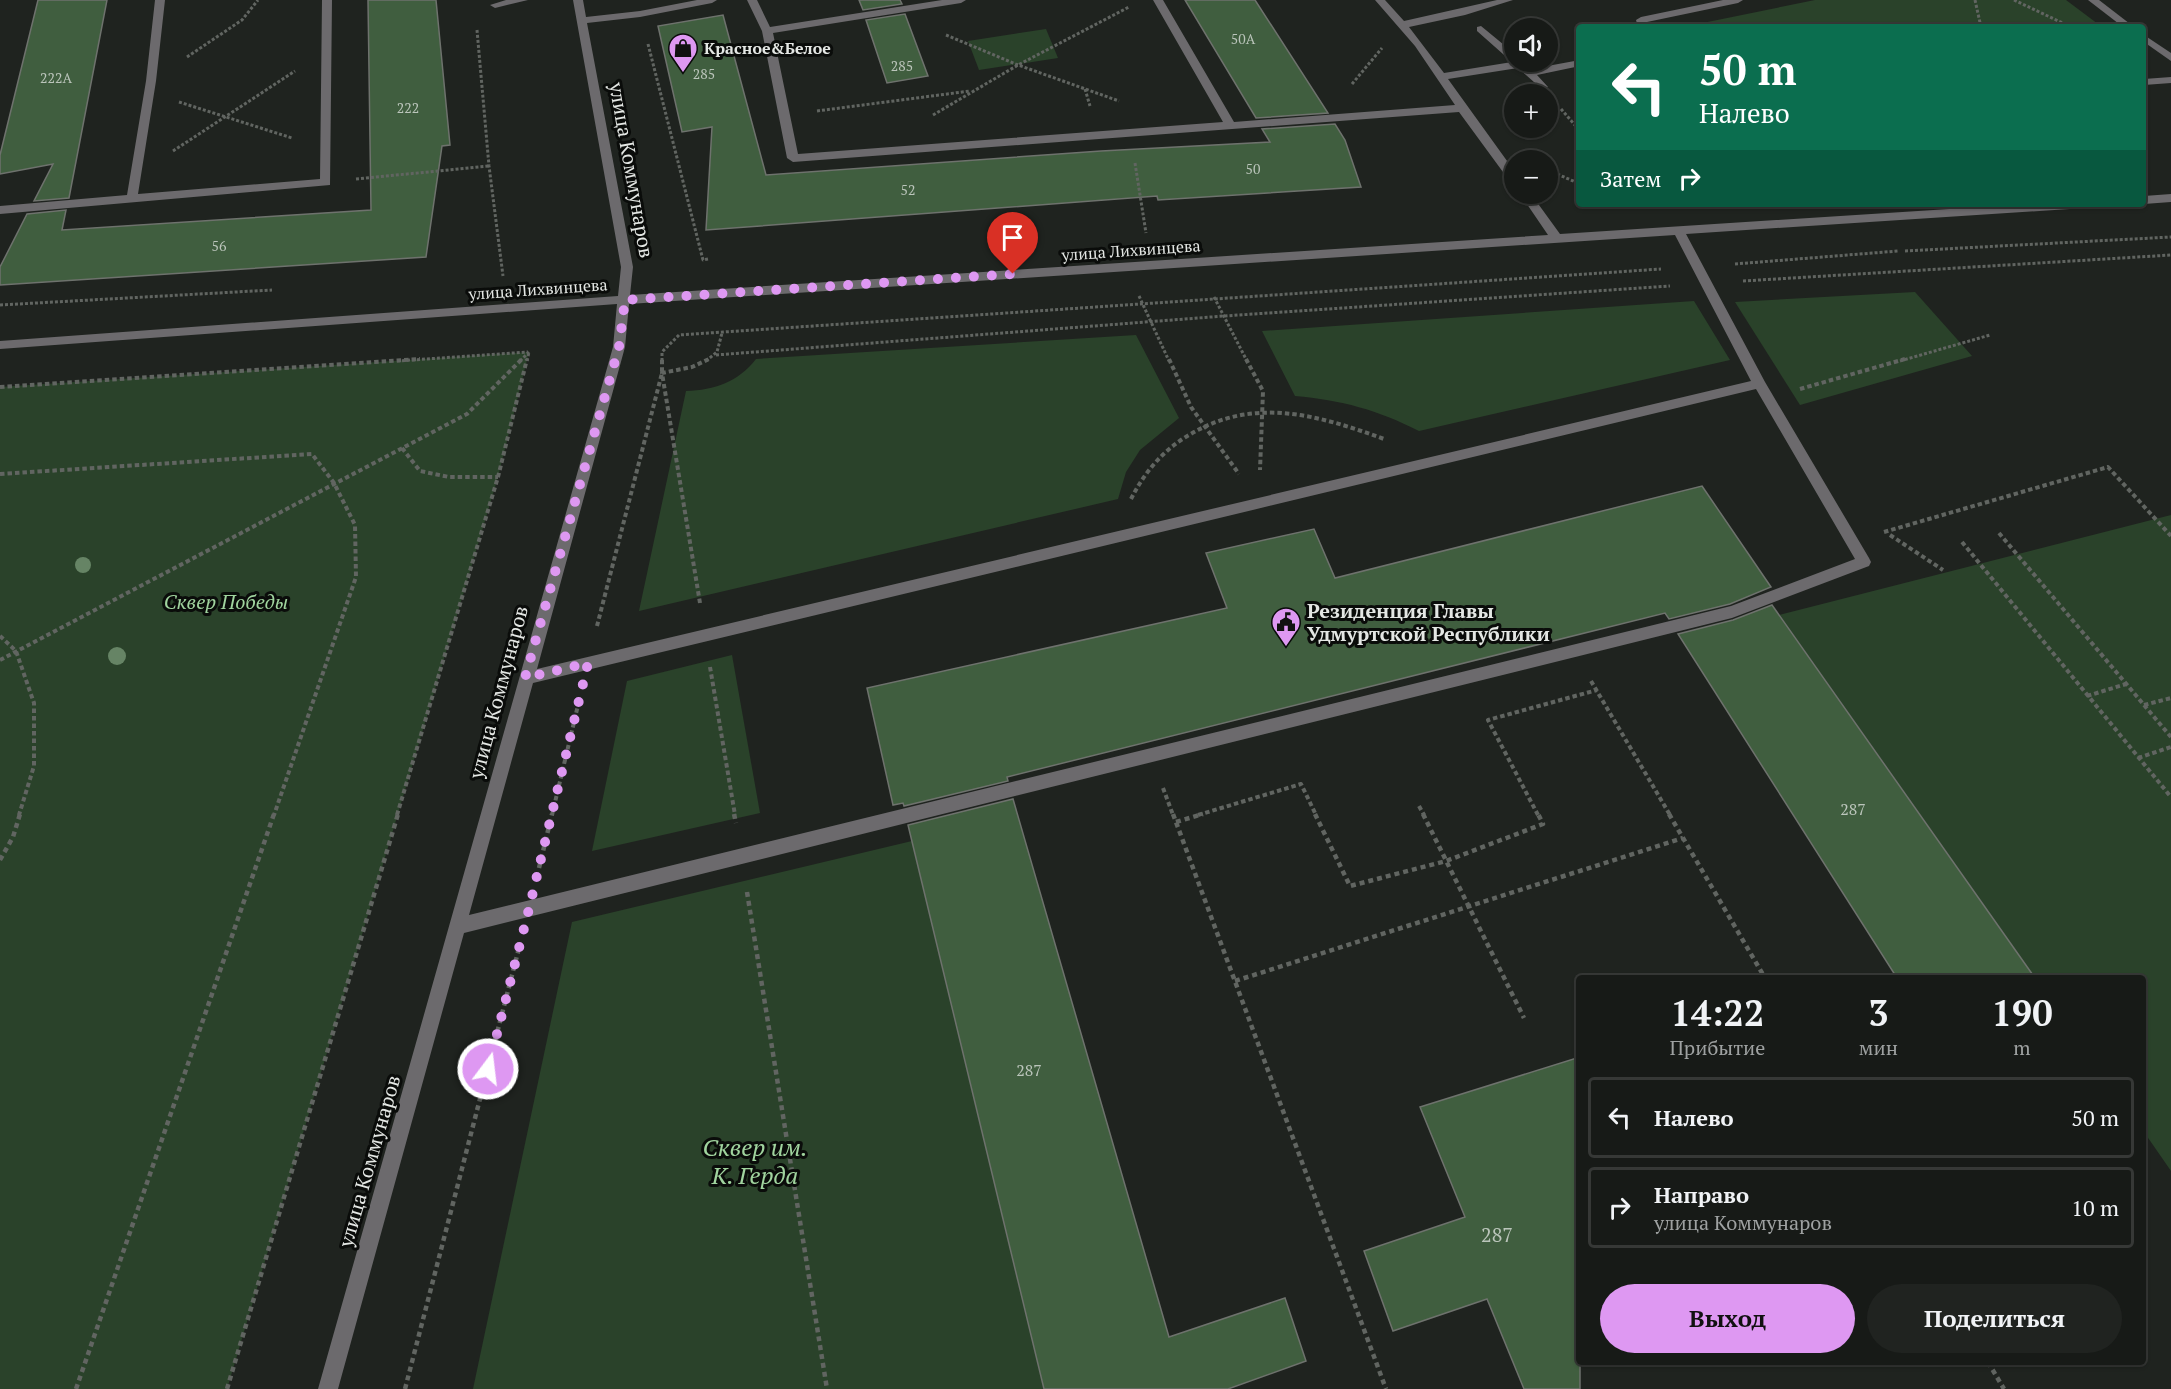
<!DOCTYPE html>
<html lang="ru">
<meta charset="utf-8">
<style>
body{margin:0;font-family:"PT Serif",serif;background:#202320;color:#f1f3f6;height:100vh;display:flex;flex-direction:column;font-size:22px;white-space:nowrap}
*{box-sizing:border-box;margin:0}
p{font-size:20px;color:#9ea1a1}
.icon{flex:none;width:33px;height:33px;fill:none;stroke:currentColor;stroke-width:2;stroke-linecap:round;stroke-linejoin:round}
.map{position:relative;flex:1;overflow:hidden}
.panel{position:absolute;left:1576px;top:975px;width:570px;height:390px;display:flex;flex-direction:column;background:#171a17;border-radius:6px;box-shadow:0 2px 4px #0004,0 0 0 2px #363836}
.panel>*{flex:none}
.banner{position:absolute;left:1576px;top:24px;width:570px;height:183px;border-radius:6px;box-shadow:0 2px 4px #0004,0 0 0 2px #363836;background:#0b6e4f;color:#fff;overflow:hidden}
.buttons{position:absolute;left:1504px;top:18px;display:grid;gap:12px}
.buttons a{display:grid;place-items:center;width:54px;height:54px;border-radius:50%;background:#171a17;box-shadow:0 2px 4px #0004,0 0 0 2px #363836;font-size:30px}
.pin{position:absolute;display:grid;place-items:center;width:51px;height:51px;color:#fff;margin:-62px -26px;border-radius:50% 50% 50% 0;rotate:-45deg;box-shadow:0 0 6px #0007}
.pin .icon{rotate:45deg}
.me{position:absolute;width:66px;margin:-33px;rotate:15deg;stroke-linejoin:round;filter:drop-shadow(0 0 4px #0008)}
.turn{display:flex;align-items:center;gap:21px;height:126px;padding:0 24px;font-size:27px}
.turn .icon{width:78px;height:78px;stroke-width:2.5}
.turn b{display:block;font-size:42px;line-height:51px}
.then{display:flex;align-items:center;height:57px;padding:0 24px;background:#0003;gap:12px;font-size:22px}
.eta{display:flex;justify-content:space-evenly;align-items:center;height:102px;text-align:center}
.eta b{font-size:36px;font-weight:600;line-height:42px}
.action{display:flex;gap:12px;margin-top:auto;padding:12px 24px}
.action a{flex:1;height:69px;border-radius:36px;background:#de98f2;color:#111;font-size:24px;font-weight:600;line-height:69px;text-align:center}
.action a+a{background:#202320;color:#f1f3f6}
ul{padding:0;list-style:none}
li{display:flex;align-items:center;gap:18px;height:81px;margin:0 12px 9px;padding:0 12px;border:3px solid #363836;border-radius:6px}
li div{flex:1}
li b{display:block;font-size:22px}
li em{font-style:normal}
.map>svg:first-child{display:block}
.green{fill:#2a422a}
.building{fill:#405e3f;stroke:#6e726d;stroke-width:1.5}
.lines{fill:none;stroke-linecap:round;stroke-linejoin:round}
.path-far2{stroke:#616561;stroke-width:3;stroke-dasharray:3 2;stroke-linecap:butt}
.path-far1{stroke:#616561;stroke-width:4;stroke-dasharray:4.5 3;stroke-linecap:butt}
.path{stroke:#616561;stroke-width:4.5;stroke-dasharray:5 4;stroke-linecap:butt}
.minor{fill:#6c6a6d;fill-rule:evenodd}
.tree{fill:#668465}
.route{stroke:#de98f2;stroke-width:10;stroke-dasharray:0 18}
.labels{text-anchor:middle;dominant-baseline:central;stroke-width:6;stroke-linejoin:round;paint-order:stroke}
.far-number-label{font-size:14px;fill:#bbc5bb}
.far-poi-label{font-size:16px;font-weight:bold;fill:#e4e7e4;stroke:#0a0c0a;text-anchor:start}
.far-street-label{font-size:16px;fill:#e4e7e4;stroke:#0a0c0a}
.number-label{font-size:16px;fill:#bbc5bb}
.street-label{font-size:20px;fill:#e4e7e4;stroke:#0a0c0a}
.park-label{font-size:20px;font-style:italic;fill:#a0d49e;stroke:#0a0c0a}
.poi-label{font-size:20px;font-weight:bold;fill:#e4e7e4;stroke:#0a0c0a;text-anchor:start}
.near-number-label{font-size:20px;fill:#bbc5bb}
.near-park-label{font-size:24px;font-style:italic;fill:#a0d49e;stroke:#0a0c0a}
</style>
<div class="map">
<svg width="2171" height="1389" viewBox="0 0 2171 1389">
<rect width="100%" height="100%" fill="#1f231f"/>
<!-- green -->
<g class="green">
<polygon points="1815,0 2066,0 2102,27 1683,27"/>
<polygon points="1046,29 1058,58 979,70 968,41"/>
<polygon points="1915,292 1972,356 1800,405 1735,302"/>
<path d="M1694 301 1730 360 1419 431C1378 410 1341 400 1295 396L1262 331Z"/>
<path d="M1136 335 1179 418 1140 450 1126 472 1118 499 639 611 686 391C715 390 738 382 756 359Z"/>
<polygon points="529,352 498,477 227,1389 0,1389 0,387"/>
<polygon points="2171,515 2171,1171 2144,1132 2144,978 2035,978 1779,615"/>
<polygon points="732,655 760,813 592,851 627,681"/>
<polygon points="912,841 1044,1389 473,1389 572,922"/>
</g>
<!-- building -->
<g class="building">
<polygon points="38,0 107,0 69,198 34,201 53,164 0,174 0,155"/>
<polygon points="368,0 436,0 450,145 442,146 426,257 0,285 0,267 27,214 66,210 62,230 371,210"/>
<polygon points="859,0 900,0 902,4 863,10"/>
<polygon points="1185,0 1255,0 1328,113 1256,118"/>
<polygon points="905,14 928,76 887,83 866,20"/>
<polygon points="723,15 766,175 1101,151 1270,142 1262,129 1335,124 1345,140 1361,187 1158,200 1157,196 706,230 712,127 682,132 658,26"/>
<polygon points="1702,486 1771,587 1730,604 1669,619 1665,613 1007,777 1008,781 904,806 903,803 893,805 867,688 1227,608 1206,553 1314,529 1335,578"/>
<polygon points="1772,605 2035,978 1897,978 1678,634 1733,620"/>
<polygon points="1013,799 1169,1337 1285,1298 1306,1361 1228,1389 1044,1389 908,825"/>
<polygon points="1580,1057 1580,1389 1524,1389 1487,1299 1393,1331 1364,1251 1465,1217 1420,1107"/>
</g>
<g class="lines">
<!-- path-far2 -->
<g class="path-far2">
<polyline points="1975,0 1981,27"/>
<polyline points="2014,0 2071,27"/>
<polyline points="477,30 489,166 503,276"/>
<polyline points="946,35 1018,65 1119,101"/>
<polyline points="648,44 703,260 708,259"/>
<polyline points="187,57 242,20 258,0"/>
<polyline points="1352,84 1382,48"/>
<polyline points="1085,89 1090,106"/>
<polyline points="179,102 292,138"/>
<polyline points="1561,109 1580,131"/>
<polyline points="817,111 970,91"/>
<polyline points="933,115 1018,65 1129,7"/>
<polyline points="173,151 295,71"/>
<polyline points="1135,163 1146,233"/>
<polyline points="1548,170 1580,184"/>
<polyline points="356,179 489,166"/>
<polyline points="1905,251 2171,237"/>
<polyline points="1735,264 1898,251"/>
<polyline points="1743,281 2171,255"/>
<polyline points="1139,296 1169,361"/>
<polyline points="1214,297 1247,361"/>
<polyline points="0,305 272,290"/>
<polyline points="716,355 1224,316 1670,286"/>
<polyline points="397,361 528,352"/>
<polyline points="520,361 529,352"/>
<polyline points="527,361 529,352"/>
<polyline points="662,361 662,352 679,335 1661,269"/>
<polyline points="706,361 717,352 722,333"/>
<polyline points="1900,361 1990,335"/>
</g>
<!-- path-far1 -->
<g class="path-far1">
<polyline points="1169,359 1191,407 1239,474"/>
<polyline points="1246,359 1263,391 1260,470"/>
<polyline points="0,387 420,359"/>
<polyline points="1800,389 1905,359"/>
<polyline points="402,448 420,471 449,477 498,477"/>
<polyline points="0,474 312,454 334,483 355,525 356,577 274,815"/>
<path d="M1131 499C1144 473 1163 450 1189 435 1254 396 1318 415 1384 439"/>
<polyline points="1884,532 2108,467 2171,536"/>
<polyline points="1999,533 2171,737"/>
<polyline points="1890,535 1943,570"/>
<polyline points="1962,542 2171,797"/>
<polyline points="700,603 662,373 692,367 709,359"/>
<polyline points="597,626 662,373 662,359"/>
<polyline points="0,636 16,651 34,703 34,766 19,815"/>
<polyline points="0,660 467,414 522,359"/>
<polyline points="710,667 735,815"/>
<polyline points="1591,681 1670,815"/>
<polyline points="2087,696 2126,684"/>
<polyline points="2144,705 2171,698"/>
<polyline points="2138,758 2171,747"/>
<polyline points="1163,788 1173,815"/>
<polyline points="1419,806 1424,815"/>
<polyline points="397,815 498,477 527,359"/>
<polyline points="552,815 579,701"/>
<polyline points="1198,815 1301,784 1316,815"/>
<polyline points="1538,815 1488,720 1597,690"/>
</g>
<!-- path -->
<g class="path">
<polyline points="734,814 736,823"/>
<polyline points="1173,814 1386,1389"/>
<polyline points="1315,814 1350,886 1446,861 1543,824 1538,814"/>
<polyline points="1423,814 1524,1018"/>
<polyline points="1669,814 1765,978"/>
<polyline points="1176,822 1203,814"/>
<polyline points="0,860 13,837 20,814"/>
<polyline points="539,868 552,814"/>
<polyline points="747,892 827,1389"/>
<polyline points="1235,981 1683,838"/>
<polyline points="1988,1362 2004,1389"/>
<polyline points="76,1389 274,814"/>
<polyline points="227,1389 398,814"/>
<polyline points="405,1389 519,948"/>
</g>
<!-- minor -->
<g class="minor">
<polygon points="155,0 165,0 156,81 138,194 320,179 322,0 332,0 330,185 0,214 0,206 127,195 146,81"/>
<polygon points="506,0 528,0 495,8 490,5"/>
<path d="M573 0H583L586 17 640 11 697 0H717L712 3 640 17 587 23 633 267 630 295 1548 235 1520 194H1531L1560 234 2027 204H2091L2085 208 1686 234 1765 382 1869 558 1871 562 1869 566 1732 618 464 933 338 1389H318L613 347 617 304 0 349V341L618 296 621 267ZM1675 235 1751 381 537 669 625 347 629 304ZM1756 389 1855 559 1731 606 469 915 533 683Z"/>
<polygon points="747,0 757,0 770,27 942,0 966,0 961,3 773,33 798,154 1223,122 1153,0 1163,0 1234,122 1455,105 1415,46 1375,0 1385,0 1404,21 1497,0 1513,0 1465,15 1409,27 1444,73 1512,62 1477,31 1477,27 1481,26 1515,54 1515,62 1524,62 1531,69 1580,60 1580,66 1537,75 1548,87 1543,90 1518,68 1448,79 1515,172 1515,184 1511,183 1459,112 793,162 787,158 762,31"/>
<polygon points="1723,0 1743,0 1738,3 1647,22 1648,27 1638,27 1636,20 1641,17"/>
<polygon points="2088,0 2099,0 2134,27 2123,27"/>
<polygon points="2144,35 2171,53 2171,61 2144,42"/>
<polygon points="2171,77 2171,83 2144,85 2144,79"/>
<polygon points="2171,194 2171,202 2144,204 2144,196"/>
</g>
</g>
<!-- trees -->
<g class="tree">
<circle cx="83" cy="565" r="8"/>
<circle cx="117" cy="656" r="9"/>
</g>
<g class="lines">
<!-- route -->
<polyline class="route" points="488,1069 529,909 588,663 525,678 619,347 625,300 1013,274"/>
</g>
<!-- icons -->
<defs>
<g id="shop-pin" transform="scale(1.5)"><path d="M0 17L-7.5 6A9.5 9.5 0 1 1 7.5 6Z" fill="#de98f2" stroke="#0a0c0a"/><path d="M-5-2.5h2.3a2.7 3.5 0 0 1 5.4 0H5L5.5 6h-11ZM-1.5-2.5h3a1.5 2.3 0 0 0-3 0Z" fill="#111"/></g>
<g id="civic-pin" transform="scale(1.5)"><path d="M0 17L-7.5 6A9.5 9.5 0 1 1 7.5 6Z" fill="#de98f2" stroke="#0a0c0a"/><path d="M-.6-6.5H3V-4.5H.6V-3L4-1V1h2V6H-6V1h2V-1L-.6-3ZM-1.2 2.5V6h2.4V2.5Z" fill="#111"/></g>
</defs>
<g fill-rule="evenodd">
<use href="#shop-pin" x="683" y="48"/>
<use href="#civic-pin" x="1286" y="622"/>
</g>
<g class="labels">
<!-- far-number labels -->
<g class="far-number-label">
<text x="1243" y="38">50А</text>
<text x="902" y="65">285</text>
<text x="704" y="73">285</text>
<text x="56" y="77">222А</text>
<text x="408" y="107">222</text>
<text x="1253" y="168">50</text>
<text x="908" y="189">52</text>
<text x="219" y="245">56</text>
</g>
<!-- far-poi labels -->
<g class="far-poi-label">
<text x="704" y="48">Красное&amp;Белое</text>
</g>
<!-- far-street labels -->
<g class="far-street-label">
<text transform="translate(1131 250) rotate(-4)">улица Лихвинцева</text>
<text transform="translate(538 289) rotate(-4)">улица Лихвинцева</text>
</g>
<!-- number labels -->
<g class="number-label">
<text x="1853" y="809">287</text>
<text x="1029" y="1070">287</text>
</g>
<!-- street labels -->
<g class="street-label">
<text transform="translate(632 170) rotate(80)">улица Коммунаров</text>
<text transform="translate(498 692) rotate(-75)">улица Коммунаров</text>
<text transform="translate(369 1161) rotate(-74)">улица Коммунаров</text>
</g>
<!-- park labels -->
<g class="park-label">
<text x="226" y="601">Сквер Победы</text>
</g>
<!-- poi labels -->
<g class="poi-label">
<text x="1307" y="610">Резиденция Главы<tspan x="1307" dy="23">Удмуртской Республики</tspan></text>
</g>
<!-- near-number labels -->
<g class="near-number-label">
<text x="1497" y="1234">287</text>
</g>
<!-- near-park labels -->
<g class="near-park-label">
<text x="755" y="1147">Сквер им.<tspan x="755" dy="28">К. Герда</tspan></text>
</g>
</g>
</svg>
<div class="buttons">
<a><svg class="icon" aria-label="sound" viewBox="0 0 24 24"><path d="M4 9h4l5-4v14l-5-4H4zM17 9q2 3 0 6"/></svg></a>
<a>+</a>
<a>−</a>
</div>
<div class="pin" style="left:1013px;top:274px;background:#d93025"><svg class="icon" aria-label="arrive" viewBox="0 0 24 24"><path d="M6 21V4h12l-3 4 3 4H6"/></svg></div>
<svg class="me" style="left:488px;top:1069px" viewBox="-20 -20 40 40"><circle r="17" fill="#de98f2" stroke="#fff" stroke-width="3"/><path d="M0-11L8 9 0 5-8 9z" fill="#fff"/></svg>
<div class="banner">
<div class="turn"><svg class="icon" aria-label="left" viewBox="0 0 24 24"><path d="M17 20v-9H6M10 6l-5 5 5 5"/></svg><div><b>50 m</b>Налево</div></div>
<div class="then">Затем<svg class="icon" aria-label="right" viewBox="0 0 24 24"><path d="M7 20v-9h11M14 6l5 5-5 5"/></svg></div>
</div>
<section class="panel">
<div class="eta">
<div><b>14:22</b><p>Прибытие</p></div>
<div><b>3</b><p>мин</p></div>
<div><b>190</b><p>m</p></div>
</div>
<ul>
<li><svg class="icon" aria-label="left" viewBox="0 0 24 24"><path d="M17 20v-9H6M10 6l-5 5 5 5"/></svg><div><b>Налево</b></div><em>50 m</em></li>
<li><svg class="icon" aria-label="right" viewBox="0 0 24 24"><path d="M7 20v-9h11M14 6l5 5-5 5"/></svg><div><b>Направо</b><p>улица Коммунаров</p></div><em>10 m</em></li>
</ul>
<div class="action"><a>Выход</a><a>Поделиться</a></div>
</section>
</div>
